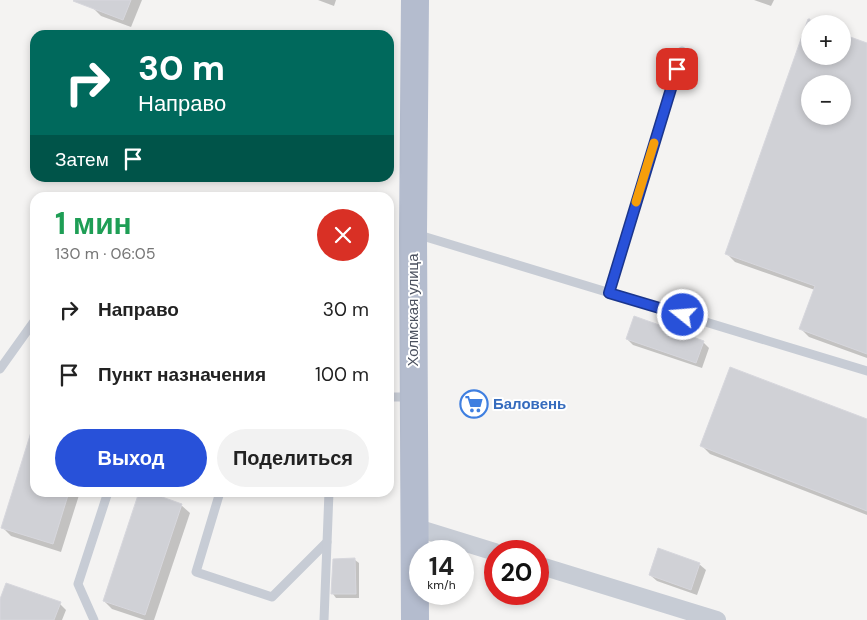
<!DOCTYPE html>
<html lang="ru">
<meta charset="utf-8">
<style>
body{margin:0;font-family:"DM Sans",sans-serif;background:#f2f2f2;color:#222;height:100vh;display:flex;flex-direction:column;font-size:19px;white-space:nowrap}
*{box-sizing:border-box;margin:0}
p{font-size:16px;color:#767676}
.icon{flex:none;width:28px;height:28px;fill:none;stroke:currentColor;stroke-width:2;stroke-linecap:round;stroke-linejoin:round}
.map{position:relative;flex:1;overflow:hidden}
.side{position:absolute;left:30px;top:192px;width:364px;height:305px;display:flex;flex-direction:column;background:#fff;border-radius:15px;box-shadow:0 2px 8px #0003}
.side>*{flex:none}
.guide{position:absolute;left:30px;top:30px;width:364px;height:152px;border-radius:15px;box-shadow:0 2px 8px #0003;background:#00695c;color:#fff;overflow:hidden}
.buttons{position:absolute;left:801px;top:15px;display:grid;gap:10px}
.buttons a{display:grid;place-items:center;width:50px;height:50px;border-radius:50%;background:#fff;box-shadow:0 2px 8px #0003;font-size:25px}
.speed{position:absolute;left:409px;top:540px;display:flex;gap:10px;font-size:25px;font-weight:700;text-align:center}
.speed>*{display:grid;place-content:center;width:65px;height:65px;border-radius:50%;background:#fff;box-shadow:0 2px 8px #0003;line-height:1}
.speed small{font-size:12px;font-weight:400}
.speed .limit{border:8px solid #d22;background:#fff;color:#111}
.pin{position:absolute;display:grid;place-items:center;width:42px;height:42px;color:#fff;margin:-21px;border-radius:10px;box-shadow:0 2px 8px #0006}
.me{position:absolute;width:55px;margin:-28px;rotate:287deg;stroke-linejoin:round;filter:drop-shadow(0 0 4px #0008)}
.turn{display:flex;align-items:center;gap:18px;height:105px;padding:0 25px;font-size:22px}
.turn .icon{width:65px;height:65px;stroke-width:2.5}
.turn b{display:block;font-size:35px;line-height:42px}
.then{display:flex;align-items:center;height:48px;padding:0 25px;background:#0003;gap:10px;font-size:19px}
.round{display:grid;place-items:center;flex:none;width:52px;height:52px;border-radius:26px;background:#f2f2f2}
.summary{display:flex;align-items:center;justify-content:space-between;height:85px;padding:0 25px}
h1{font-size:30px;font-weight:700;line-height:38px;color:#1e9e55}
.action{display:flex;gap:10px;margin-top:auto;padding:10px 25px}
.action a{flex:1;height:58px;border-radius:30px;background:#2851d9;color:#fff;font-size:20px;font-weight:700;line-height:58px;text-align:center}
.action a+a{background:#f2f2f2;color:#222}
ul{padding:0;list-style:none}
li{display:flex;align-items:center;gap:15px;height:65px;padding:0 25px}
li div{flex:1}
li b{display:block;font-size:19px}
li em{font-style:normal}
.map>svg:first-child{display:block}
.shadow{fill:#0003;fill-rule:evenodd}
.building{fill:#d0d1d6;stroke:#d7d7dd;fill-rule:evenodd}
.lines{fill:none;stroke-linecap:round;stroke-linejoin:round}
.service{stroke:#c7ccd5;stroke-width:9}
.minor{stroke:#c7ccd5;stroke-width:18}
.primary{stroke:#b4bcce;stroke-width:28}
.route-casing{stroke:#1a358d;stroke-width:12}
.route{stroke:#2851d9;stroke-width:9}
.slow{stroke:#f59e0b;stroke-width:9}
.labels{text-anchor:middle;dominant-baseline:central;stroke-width:4;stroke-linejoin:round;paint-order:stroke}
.street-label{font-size:15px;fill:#4b515f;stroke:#fff}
.shop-label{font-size:15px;font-weight:bold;fill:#366cbe;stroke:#fff;text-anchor:start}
</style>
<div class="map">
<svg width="867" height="620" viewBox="0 0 867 620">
<rect width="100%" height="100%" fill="#f4f3f2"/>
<!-- shadow -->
<g class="shadow">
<polygon points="96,0 142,0 131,27 101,16 93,8"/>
<polygon points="318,0 336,0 334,6"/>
<polygon points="754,0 774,0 771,6"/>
<path d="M810 24V56H842L867 44V358L809 337 801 329 815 290 735 262 727 254ZM810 84H842V116H810Z"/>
<polygon points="627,339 703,342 709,348 702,368 633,345"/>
<polygon points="867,420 867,515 710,454 702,446"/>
<polygon points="35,424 35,492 80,492 61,552 11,536 3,528"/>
<polygon points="181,505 190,513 154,620 145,620 112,609 104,601"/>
<polygon points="355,560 359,563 359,598 336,598 333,594"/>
<polygon points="699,564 706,570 697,595 657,581 650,575"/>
<polygon points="0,602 60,604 66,610 62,620 0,620"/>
</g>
<!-- building -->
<g class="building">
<polygon points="74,0 131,0 123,20 73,1"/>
<path d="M808 19H810V56H842V34L867 43V354L799 329 815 286 725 254ZM810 84H842V116H810Z"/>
<polygon points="634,316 704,341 696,363 626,339"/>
<polygon points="730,367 867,419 867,511 700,446"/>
<polygon points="32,429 35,429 35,492 69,492 53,544 1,528"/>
<polygon points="139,492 148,492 182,504 145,615 103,601"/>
<polygon points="658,548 700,563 691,590 649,575"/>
<polygon points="355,558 356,594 331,594 333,559"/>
<polygon points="6,583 61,602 54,620 0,620 0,599"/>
</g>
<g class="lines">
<!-- service -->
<g class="service">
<polyline points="416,234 867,371"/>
<polyline points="609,293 682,51"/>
<polyline points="0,369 35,320"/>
<polyline points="389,397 411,397"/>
<polyline points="220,492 196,572 272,597 327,542"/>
<polyline points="94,620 78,584 108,492"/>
<polyline points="324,620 329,492"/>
</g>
<!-- minor -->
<g class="minor">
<polyline points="414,527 495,552"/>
<polyline points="538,565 717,620"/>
</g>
<!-- primary -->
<polyline class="primary" points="415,620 413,233 415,0"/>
</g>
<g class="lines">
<!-- route casing -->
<g class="route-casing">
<polyline id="route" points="677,69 609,293 683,315"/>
</g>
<!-- route -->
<use href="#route" class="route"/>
<!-- slow -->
<polyline class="slow" points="636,202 654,143"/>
</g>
<!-- icons -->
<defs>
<g id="supermarket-ring" transform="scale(1.4375)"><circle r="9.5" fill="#fff" stroke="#3f7fe0" stroke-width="1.5"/><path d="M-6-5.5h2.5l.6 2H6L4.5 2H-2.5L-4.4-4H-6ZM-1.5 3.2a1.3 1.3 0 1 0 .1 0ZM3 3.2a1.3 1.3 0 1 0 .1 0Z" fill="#3f7fe0"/></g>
</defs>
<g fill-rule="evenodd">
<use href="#supermarket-ring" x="474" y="404"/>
</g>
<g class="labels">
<!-- street labels -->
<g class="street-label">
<text transform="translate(413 310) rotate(-90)">Холмская улица</text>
</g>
<!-- shop labels -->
<g class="shop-label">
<text x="493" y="404">Баловень</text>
</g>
</g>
</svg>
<div class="buttons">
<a>+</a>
<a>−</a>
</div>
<div class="speed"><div>14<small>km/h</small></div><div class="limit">20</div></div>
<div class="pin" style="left:677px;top:69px;background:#d93025"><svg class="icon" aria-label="arrive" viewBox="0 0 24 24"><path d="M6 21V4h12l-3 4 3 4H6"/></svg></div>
<svg class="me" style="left:683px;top:315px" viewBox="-20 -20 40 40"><circle r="17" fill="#2851d9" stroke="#fff" stroke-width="3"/><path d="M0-11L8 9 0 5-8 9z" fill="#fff"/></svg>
<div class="guide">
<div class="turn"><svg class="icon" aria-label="right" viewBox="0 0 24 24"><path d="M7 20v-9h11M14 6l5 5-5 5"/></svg><div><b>30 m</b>Направо</div></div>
<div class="then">Затем<svg class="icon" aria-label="arrive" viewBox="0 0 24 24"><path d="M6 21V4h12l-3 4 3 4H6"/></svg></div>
</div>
<section class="side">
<div class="summary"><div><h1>1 мин</h1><p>130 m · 06:05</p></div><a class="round" style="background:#d93025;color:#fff"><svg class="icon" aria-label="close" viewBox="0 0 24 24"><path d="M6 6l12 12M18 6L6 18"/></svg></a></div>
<ul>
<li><svg class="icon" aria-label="right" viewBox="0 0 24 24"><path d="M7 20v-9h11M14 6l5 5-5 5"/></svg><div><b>Направо</b></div><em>30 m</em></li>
<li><svg class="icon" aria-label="arrive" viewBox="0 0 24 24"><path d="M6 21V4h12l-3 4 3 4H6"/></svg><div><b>Пункт назначения</b></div><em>100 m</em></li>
</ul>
<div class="action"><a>Выход</a><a>Поделиться</a></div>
</section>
</div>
